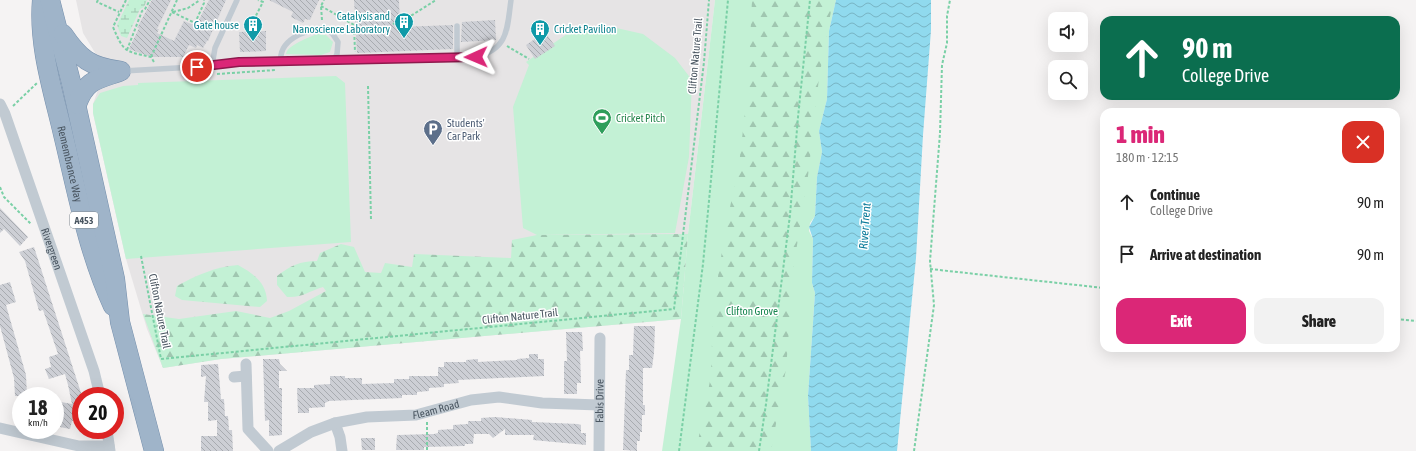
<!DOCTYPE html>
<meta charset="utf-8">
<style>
body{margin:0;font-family:"Asap Condensed",sans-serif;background:#f2f2f2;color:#222;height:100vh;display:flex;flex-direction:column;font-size:15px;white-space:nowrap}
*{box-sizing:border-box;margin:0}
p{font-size:13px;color:#767676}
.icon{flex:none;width:22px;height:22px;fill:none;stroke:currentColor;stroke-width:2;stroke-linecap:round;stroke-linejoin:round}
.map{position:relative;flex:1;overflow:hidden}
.panel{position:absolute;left:1100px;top:108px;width:300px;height:244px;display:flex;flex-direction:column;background:#fff;border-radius:12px;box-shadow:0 4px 16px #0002}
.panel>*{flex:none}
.hud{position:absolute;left:1100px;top:16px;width:300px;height:84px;border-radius:12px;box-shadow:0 4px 16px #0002;background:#0b6e4f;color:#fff;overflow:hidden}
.fabs{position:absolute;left:1048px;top:12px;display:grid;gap:8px}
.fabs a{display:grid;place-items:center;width:40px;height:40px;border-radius:8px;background:#fff;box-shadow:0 4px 16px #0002;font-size:20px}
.speed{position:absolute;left:12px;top:387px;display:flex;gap:8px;font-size:20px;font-weight:700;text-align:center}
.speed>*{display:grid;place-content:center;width:52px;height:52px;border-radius:50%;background:#fff;box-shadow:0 4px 16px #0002;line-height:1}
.speed small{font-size:10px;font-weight:400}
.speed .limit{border:6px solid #d22;background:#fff;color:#111}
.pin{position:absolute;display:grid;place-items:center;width:34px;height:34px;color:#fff;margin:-17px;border:2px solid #fff;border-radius:50%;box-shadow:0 1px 4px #0007}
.me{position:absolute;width:44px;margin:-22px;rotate:269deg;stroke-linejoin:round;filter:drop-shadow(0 0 3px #0008)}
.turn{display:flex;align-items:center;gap:14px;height:84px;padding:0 16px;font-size:18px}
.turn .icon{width:52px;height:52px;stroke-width:2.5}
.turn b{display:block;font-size:28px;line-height:34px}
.round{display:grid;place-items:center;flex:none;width:42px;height:42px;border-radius:12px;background:#f2f2f2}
.head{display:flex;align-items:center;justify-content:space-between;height:68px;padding:0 16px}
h1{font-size:24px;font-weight:800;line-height:30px;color:#db2777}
.button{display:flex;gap:8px;margin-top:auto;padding:8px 16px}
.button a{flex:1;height:46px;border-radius:12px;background:#db2777;color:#fff;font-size:16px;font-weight:800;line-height:46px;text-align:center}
.button a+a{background:#f2f2f2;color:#222}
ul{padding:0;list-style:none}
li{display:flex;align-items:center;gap:12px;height:52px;padding:0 16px}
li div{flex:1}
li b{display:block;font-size:15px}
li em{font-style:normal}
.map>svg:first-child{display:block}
.education{fill:#e6e4e5}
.green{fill:#c3f1d5}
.forest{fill:url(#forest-firs)}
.wetland{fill:url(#wetland-marsh)}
.water{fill:url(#water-waves)}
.building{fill:url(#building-back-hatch)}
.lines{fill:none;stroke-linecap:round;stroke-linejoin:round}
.trunk-casing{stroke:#7690ad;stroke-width:20}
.path{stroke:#7ad0a6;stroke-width:2;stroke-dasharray:3 2;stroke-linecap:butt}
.service{stroke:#c1cad2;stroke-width:5.5}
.minor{stroke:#c1cad2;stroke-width:11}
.trunk{stroke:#9fb4c9;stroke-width:19}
.route-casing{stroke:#8e194d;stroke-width:10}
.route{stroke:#db2777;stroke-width:7}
.labels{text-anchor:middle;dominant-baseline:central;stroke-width:3;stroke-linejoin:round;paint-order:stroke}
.shield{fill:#fff;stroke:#808990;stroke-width:1}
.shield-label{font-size:10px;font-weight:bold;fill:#4a5661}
.culture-label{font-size:11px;fill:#0d838f;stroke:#fff;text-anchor:end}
.street-label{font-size:11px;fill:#4a5661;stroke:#fff}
.leisure-label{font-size:11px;fill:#27864d;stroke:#fff;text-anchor:start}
.service-label{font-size:11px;fill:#4e5e75;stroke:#fff;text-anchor:start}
.park-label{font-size:11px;fill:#17864f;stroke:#fff}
.water-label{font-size:12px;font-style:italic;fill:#0c7c9b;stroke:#fff}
</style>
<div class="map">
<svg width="1416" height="451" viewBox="0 0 1416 451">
<defs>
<pattern id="forest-firs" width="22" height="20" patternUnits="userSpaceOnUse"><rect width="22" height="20" fill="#c3f1d5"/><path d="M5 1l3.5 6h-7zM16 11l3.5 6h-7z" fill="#a0c6b0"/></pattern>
<pattern id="wetland-marsh" width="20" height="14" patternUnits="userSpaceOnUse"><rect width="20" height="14" fill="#c3f1d5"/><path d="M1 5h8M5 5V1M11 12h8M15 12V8" fill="none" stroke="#a0c6b0"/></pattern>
<pattern id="water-waves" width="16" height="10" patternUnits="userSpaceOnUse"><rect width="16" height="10" fill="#90daee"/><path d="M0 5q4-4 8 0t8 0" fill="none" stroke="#78b4c4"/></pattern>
<pattern id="building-back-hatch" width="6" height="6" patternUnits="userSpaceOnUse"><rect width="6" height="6" fill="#cdcfd5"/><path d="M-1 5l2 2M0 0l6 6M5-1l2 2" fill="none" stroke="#a8abb0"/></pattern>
</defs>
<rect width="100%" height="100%" fill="#f5f3f3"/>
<!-- education -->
<polygon class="education" points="76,0 715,0 688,234 681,319 221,359 163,368 147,329 126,259 93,113 93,104 101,81 97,56 83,33"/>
<!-- green -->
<g class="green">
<polygon points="715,0 836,0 829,31 827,99 819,131 822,152 817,177 815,216 810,223 809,231 813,239 812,283 815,293 808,396 811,451 662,451 681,319 688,234"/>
<polygon points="612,27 643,34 675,58 692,80 689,157 675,233 537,235 523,228 513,107 529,65 526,62 576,28"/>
<path d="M318 34 326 35 333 42 330 52 321 55 286 54C286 46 311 36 318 34Z"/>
<polygon points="336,76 345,83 351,242 126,259 93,113 93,104 100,93 123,86 138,85 138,83"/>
</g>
<!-- forest -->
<g class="forest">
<polygon points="752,0 833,0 819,78 808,176 794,264 786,369 771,451 696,451 711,376 713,308 726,226 739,165 748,86"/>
<path d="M688 234 681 319 221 359 163 368 143 314 179 319 236 311 270 318 289 311 326 291 323 287C309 291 302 298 287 297L277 285V276C290 266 300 261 317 261L320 253 341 244 354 247 365 272 381 273 385 263 412 267 414 254 511 258 512 240 537 235Z"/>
<path d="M238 265C254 274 266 282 267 301L260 307 182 300 175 296 177 286C197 275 215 267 238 265Z"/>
</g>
<!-- wetland -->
<polygon class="wetland" points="129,0 147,0 144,7 140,9 127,38 121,36 117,25"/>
<!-- water -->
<polygon class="water" points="836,0 931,0 931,30 923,135 916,258 897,451 811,451 808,396 815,293 812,283 813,239 809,227 815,216 817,177 822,152 819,131 827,99 829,31"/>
<!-- building -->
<g class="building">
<polygon points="152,0 171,0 157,29 159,29 157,33 174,41 184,21 196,26 209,0 226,0 208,41 207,41 203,48 197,45 196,48 189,45 183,57 151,57 129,49 139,28 137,28"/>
<polygon points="269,0 319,0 310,20 305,19 303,23 291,17 293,12"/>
<polygon points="354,0 399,0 400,27 453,25 453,49 357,53"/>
<polygon points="495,20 496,40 461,42 462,22"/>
<polygon points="266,31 266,51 240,52 239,32"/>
<polygon points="545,32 555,46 535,59 526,45"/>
<polygon points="0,208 28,237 20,246 4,229 0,233"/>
<polygon points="34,247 82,396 81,419 72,421 70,429 55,426 55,414 58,415 61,402 72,404 68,385 65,374 49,379 45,369 51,367 49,357 58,354 43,310 39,311 25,261 19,252"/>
<polygon points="10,282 16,302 6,305 26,375 27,396 15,396 14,378 0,326 0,285"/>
<polygon points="634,326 655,326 654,353 652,368 643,368 643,405 645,405 645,415 642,415 642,432 640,432 640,441 637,441 637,451 623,450 626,370 629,370 629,355 633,355"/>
<polygon points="566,332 582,332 583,351 580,351 581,383 577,383 577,394 564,394 564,361 567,361"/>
<polygon points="529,354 538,354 538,359 544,359 544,376 458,380 459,383 444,384 444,387 429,388 429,391 417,392 417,395 402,395 402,398 329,401 325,403 325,407 309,408 309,413 298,413 297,388 314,388 314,385 330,384 330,376 345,376 345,378 362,378 362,384 394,383 394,379 409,379 409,376 438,376 438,367 444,367 444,362 466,362 466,360 478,359 478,362 517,360 517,359 529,358"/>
<polygon points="263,359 279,359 280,364 287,371 279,371 279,388 282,388 282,435 269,436 269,420 265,421"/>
<polygon points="218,364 221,399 224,399 225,416 228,416 229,430 232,430 233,451 201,451 201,436 217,436 217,420 208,421 208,402 204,402 206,376 201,377 201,365"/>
<polygon points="495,417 532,420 532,422 578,424 581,425 581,433 586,433 586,445 533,440 534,435 505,435 505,429 493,438 489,434 474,434 473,444 465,444 465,446 424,447 424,450 396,450 397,435 434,434 438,433 438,430 453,429 453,425 468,424 468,421 481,421 481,418"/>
<polygon points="361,438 375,438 375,450 362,450"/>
</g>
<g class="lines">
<!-- trunk casing -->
<g class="trunk-casing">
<g id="trunk">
<path id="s4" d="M42 0C38 45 53 91 63 134 77 192 88 252 113 306"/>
<polyline points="50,0 71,82 115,279 120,322 154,451"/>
<path d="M63 34C80 59 90 67 121 71"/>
<path d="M77 104C86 80 96 80 119 72"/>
</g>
</g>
<!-- path -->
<g class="path">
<polyline points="98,0 97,2 119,12"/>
<path d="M126 0 113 27C124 53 125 51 151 57L154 62"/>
<polyline points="321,6 354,25 355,52"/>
<polyline points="172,12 195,23 204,3 204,0"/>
<polyline points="173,12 188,8 200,0"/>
<polyline points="322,20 321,6 324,0"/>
<polyline points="393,24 409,17 436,0"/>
<polyline points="249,29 263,2 258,0"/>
<polyline points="507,46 529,59"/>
<polyline points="127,50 142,11 145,9 150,0"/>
<polyline points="151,57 177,0"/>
<polyline points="217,74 276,70"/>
<polyline points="368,86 371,220"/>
<polyline points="13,106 37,83"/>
<polyline points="0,187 4,197 31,224"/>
<polyline points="141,256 161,359 674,309 704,62 709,0"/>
<polyline points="930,269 1104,288"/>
<polyline points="1396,319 1416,321"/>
<polyline points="427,422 427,451"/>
<polyline points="679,451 703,264 728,0"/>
<polyline points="759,451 766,404 790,215 798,117 810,0"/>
<polyline points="914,451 934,305 930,261 940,133 942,65 947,43 947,16 950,0"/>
</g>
<!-- service -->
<g class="service">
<polyline points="457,57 457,26"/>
<path d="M281 62C278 40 305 30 323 28L332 33 338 42 337 54 334 60"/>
<polyline points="212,66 215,48 237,0"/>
<path d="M123 71 212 66 239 62 476 57C509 49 507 28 511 0"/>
</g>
<!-- minor -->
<g class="minor">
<path id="s1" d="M0 104 5 114 94 371 100 396"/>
<polyline points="246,364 248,429 268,451"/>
<polyline points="234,377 246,376"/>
<polyline points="335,423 340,437 342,451"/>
<polyline points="0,428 79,446 109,446"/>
<polyline points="107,430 110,451"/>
<path id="s2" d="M279 451 311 432 335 423 367 417 416 415 471 400 499 397 542 403 599 405"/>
<path id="s3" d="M599 451 600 338"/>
</g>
<!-- trunk -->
<use href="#trunk" class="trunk"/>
</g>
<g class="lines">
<!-- route casing -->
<g class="route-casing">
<polyline id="route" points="197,67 239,62 476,57"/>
</g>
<!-- route -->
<use href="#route" class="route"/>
</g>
<!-- icons -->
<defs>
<g id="building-pin" transform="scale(1)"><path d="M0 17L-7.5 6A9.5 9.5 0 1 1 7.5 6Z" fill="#0f9aa8" stroke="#fff"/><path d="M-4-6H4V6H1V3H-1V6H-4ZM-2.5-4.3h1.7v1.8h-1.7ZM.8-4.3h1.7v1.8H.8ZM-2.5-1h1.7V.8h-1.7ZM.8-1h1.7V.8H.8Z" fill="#fff"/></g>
<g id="stadium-pin" transform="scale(1)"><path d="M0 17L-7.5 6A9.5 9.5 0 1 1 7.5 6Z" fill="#2e9e5b" stroke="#fff"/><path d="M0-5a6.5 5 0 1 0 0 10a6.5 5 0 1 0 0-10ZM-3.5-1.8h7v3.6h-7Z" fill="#fff"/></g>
<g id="parking-pin" transform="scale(1)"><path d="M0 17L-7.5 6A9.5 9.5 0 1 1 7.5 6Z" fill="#5c6f8a" stroke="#fff"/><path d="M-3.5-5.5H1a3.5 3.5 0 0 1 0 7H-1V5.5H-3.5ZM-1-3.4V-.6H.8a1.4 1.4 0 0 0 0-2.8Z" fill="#fff"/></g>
</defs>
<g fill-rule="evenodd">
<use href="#building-pin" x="404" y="22"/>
<use href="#building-pin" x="253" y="25"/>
<use href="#building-pin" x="540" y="29"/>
<use href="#stadium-pin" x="602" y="118"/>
<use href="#parking-pin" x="433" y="129"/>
</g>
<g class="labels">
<!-- shield labels -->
<rect class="shield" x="70" y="212" width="28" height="16" rx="3"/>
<g class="shield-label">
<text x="84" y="220">A453</text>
</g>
<!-- culture labels -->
<g class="culture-label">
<text x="390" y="16">Catalysis and<tspan x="390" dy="13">Nanoscience Laboratory</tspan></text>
<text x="239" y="25">Gate house</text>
<text x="554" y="29" text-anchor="start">Cricket Pavilion</text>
</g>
<!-- street labels -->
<g class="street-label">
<text transform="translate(695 56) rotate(-85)">Clifton Nature Trail</text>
<text stroke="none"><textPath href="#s4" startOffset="167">Remembrance Way</textPath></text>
<text stroke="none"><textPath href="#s1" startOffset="154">Rivergreen</textPath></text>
<text transform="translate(160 311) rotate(79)">Clifton Nature Trail</text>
<text transform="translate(520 316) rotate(-6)">Clifton Nature Trail</text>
<text stroke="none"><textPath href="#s3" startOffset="50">Fabis Drive</textPath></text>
<text stroke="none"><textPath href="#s2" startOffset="165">Fleam Road</textPath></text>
</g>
<!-- leisure labels -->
<g class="leisure-label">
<text x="616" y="118">Cricket Pitch</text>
</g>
<!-- service labels -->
<g class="service-label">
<text x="447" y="123">Students'<tspan x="447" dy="13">Car Park</tspan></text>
</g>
<!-- park labels -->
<g class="park-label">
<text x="752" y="311">Clifton Grove</text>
</g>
<!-- water labels -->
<g class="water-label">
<text transform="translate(865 226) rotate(-86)">River Trent</text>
</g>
</g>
</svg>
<div class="fabs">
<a><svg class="icon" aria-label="sound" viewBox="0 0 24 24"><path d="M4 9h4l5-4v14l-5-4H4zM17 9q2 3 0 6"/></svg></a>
<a><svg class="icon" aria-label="search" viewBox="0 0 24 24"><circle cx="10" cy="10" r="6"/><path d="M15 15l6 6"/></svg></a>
</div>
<div class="speed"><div>18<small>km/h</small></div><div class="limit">20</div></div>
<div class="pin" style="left:197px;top:67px;background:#d93025"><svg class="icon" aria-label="arrive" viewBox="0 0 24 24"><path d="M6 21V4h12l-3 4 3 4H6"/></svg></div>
<svg class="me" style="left:476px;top:57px" viewBox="-20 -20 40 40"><path d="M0-17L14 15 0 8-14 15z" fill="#db2777" stroke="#fff" stroke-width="4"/></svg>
<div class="hud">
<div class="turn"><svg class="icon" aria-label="ahead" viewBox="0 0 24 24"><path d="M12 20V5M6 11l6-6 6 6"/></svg><div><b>90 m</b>College Drive</div></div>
</div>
<section class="panel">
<div class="head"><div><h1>1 min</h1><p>180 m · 12:15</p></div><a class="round" style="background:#d93025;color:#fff"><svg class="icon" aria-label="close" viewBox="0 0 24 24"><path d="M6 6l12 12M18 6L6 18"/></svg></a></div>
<ul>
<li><svg class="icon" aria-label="ahead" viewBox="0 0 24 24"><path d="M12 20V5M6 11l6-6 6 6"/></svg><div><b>Continue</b><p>College Drive</p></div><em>90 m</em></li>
<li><svg class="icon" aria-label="arrive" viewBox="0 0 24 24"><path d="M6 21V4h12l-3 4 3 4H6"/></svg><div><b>Arrive at destination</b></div><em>90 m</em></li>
</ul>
<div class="button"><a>Exit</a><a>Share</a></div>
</section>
</div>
